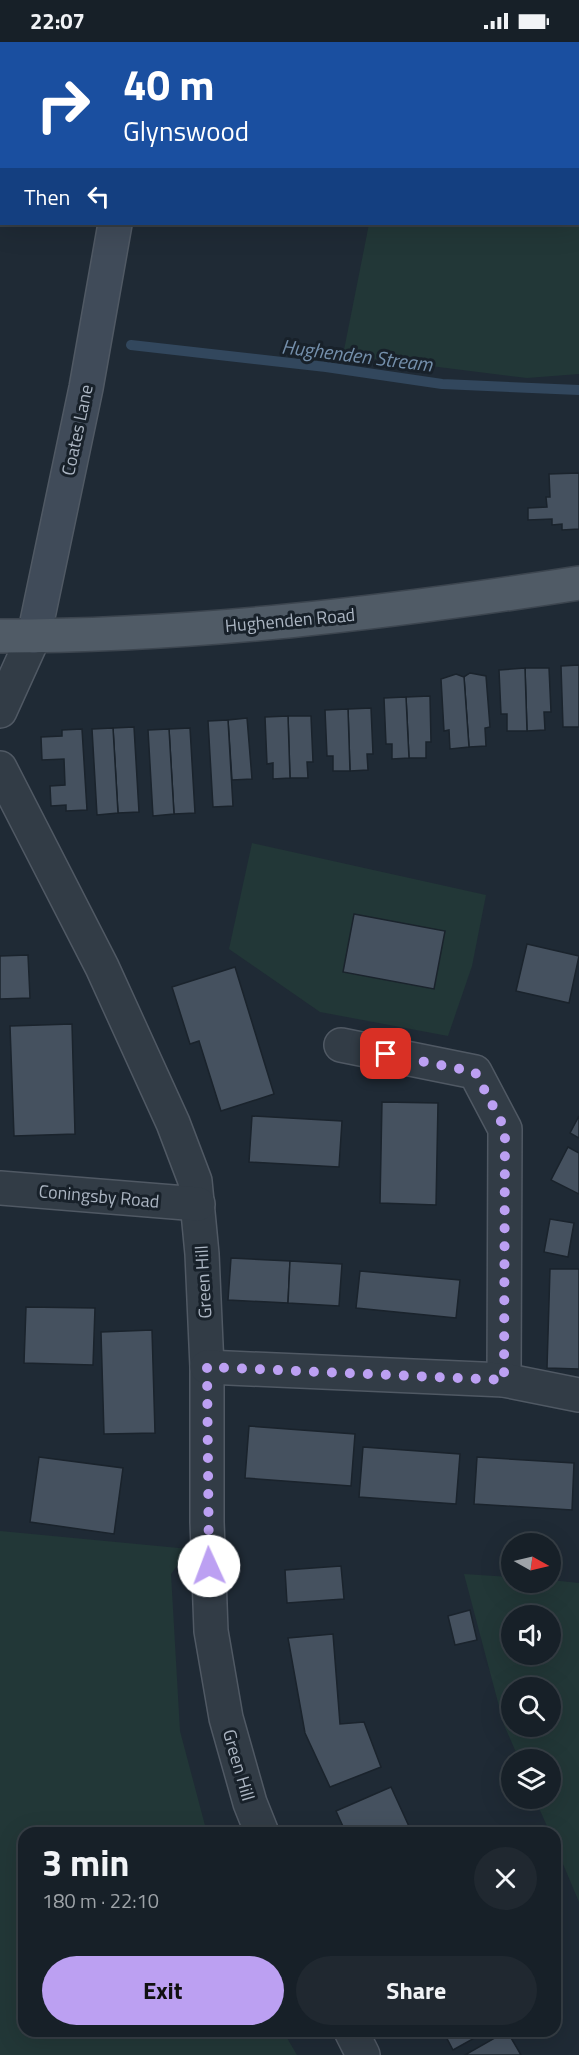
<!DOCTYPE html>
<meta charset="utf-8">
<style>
body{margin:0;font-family:"Titillium Web",sans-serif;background:#202830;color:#f1f3f6;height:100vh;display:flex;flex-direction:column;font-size:22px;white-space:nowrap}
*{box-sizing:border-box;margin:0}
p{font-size:20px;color:#9ea3a8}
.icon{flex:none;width:33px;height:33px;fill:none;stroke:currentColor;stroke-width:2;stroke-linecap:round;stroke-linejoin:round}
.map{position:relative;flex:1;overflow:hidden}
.panel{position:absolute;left:18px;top:1785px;width:543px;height:210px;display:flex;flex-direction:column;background:#172028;border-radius:18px;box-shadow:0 6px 24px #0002,0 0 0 2px #363e45}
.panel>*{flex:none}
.hud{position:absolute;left:0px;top:0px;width:579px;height:183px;box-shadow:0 6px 24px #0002,0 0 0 2px #363e45;background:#1a4fa0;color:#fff;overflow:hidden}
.needle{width:39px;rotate:98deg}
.controls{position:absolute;left:501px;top:1491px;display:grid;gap:12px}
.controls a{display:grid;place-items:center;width:60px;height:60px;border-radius:50%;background:#172028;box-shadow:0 6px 24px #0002,0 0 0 2px #363e45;font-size:30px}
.pin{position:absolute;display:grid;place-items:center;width:51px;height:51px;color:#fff;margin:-26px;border-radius:12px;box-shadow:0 3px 9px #0006}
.me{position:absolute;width:66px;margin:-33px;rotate:358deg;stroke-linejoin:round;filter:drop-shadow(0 0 4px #0008)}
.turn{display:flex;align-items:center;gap:21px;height:126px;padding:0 24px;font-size:27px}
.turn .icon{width:78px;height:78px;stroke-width:2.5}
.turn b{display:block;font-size:42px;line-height:51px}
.then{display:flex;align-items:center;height:57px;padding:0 24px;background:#0003;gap:12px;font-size:22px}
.round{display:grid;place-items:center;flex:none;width:63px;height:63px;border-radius:32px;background:#202830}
.head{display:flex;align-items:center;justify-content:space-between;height:102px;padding:0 24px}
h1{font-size:36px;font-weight:700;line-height:45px}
.button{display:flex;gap:12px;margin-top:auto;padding:12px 24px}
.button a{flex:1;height:69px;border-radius:36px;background:#bca0f2;color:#111;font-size:24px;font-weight:700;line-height:69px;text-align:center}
.button a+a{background:#202830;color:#f1f3f6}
.status{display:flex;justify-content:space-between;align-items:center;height:42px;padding:0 30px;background:#172028;direction:ltr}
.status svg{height:16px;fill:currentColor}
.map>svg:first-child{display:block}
.green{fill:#223737;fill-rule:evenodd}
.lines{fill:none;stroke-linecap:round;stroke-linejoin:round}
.stream{stroke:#32475d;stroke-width:10}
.building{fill:#45515f;stroke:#1a232c;stroke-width:1.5}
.street-casing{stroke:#505964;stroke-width:36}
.secondary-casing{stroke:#505964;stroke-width:36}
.primary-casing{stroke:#3c454f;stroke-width:36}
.street{stroke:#323c46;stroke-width:33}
.secondary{stroke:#404b59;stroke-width:33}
.primary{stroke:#505b66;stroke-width:33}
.route{stroke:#bca0f2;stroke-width:10;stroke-dasharray:0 18}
.labels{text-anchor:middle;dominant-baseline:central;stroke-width:6;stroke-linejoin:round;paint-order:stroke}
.street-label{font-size:18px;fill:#acb6c3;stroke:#18212a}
.water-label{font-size:20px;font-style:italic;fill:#748fab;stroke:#18212a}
</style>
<div class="status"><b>22:07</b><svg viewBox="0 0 49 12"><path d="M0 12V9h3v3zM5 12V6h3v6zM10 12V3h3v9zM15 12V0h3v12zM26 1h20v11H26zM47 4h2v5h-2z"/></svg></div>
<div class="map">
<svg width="579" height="2013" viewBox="0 0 579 2013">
<rect width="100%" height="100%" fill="#1f2a35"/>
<!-- green -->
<g class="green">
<polygon points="406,0 579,0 579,332 527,336 343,313 369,182 578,182 578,2"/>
<polygon points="252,801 486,853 472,924 448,994 320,970 229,907"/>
<polygon points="0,1489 189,1507 171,1532 180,1689 207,1791 24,1791 24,1989 283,1989 297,2013 0,2013"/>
<path d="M464 1532 511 1535 512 1540 551 1538 579 1541V1860L555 1803V1791H550L535 1757 550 1756V1718L519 1717 504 1683ZM512 1574H550V1612H512ZM512 1646H550V1684H512Z"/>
</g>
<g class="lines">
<!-- stream -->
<polyline class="stream" points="131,303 326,325 442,342 579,348"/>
</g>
<!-- building -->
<g class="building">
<polygon points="579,431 579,487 562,488 562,482 552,483 552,477 528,478 528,466 547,465 546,455 550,455 549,432"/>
<polygon points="579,623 579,685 563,685 561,624"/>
<polygon points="525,626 549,626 551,670 544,670 545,688 527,689"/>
<polygon points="525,626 527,689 507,689 507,672 501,672 499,628"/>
<polygon points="470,631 486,634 490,685 485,686 486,704 469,705 464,635"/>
<polygon points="456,632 464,635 469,705 450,707 449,688 444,689 441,637"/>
<polygon points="430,654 431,700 426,700 426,716 409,716 406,655"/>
<polygon points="406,655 409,716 392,717 392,702 386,702 384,656"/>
<polygon points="371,666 373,712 367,712 368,728 350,729 348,667"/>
<polygon points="348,667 350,729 333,729 333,714 327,714 325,668"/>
<polygon points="288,674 311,674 313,720 307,720 308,736 290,736"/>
<polygon points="288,674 290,736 273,737 273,721 267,722 265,675"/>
<polygon points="247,676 252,737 232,738 228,678"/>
<polygon points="228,678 233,764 213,765 208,679"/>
<polygon points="134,685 139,770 118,771 113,686"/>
<polygon points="113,686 118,771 97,773 92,687"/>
<polygon points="190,686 195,771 174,772 169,687"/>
<polygon points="82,687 87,768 66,769 66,763 51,764 50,744 65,743 64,717 42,718 41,695 62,694 62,688"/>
<polygon points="169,687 174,772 153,774 148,688"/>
<polygon points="354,872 445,889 434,947 343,930"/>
<polygon points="527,902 579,914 569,961 516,949"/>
<polygon points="28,913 30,956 0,957 0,914"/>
<polygon points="235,925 274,1052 221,1069 199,999 190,1002 172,945"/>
<polygon points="72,982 75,1092 14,1094 10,984"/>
<polygon points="382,1060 438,1061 436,1163 380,1161"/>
<polygon points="252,1074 342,1079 339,1125 249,1120"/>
<polygon points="579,1074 579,1096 570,1091"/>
<polygon points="568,1105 579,1111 579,1152 551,1138"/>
<polygon points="550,1177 574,1181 568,1215 544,1210"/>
<polygon points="231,1216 290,1219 288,1261 228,1258"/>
<polygon points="290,1219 342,1222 339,1264 288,1261"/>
<polygon points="550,1227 579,1227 579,1327 547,1326"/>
<polygon points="360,1229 460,1238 456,1276 356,1266"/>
<polygon points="26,1265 95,1266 93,1323 24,1321"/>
<polygon points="152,1288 155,1391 104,1392 101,1290"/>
<polygon points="249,1384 355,1392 351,1444 245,1436"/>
<polygon points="363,1405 460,1412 456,1462 359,1455"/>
<polygon points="39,1415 123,1426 114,1492 30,1480"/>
<polygon points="477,1415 574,1421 572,1468 474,1462"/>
<polygon points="341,1524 344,1557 287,1561 285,1528"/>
<polygon points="470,1568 477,1598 455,1603 448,1574"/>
<polygon points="333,1592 340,1682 364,1680 381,1725 330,1745 305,1691 288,1596"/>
<polygon points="391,1745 412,1791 346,1791 336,1769"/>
<polygon points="443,1989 487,1989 453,2008"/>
<polygon points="507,1989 521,2013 465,2013"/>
</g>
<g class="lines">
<!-- street casing -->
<g class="street-casing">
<g id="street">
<polyline points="0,21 2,21"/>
<polyline points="0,669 34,594"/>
<polyline points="0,726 102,925 173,1081 195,1139 202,1212 207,1325 207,1480 211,1589 226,1676 250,1761 262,1791"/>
<polyline points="341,1003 475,1030 505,1087 504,1338"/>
<polyline points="0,1146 198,1162"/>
<polyline points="207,1325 504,1338 579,1353"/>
<polyline points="351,1989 363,2013"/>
</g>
</g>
<!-- secondary casing -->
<g class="secondary-casing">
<g id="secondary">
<polyline points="146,2 147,0"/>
<polyline points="34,594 86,346 115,182"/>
</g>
</g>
<!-- primary casing -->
<g class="primary-casing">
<path id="primary" d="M0 594C194 594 387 571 579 541"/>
</g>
<!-- street -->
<use href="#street" class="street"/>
<!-- secondary -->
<use href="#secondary" class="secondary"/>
<!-- primary -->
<use href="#primary" class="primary"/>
</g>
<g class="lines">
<!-- route -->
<polyline class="route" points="209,1524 207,1325 504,1338 505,1087 475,1030 386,1012"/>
</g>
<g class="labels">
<!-- street labels -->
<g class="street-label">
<text transform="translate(77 388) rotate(-78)">Coates Lane</text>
<text transform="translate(290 578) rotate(-5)">Hughenden Road</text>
<text transform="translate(99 1154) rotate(5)">Coningsby Road</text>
<text transform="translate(203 1240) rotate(-93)">Green Hill</text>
<text transform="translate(239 1723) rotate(74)">Green Hill</text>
</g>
<!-- water labels -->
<g class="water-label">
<text transform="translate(357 313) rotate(7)">Hughenden Stream</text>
</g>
</g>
</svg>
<div class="controls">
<a><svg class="needle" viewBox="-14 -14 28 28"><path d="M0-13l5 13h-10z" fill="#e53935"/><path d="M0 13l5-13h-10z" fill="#9ea3a8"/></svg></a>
<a><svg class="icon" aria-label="sound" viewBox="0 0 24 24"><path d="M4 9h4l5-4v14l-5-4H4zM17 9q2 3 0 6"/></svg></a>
<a><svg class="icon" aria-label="search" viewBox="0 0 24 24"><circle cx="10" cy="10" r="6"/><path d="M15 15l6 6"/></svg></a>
<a><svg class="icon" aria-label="layers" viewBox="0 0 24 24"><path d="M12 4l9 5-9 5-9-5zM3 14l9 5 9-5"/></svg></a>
</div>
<div class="pin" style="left:386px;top:1012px;background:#d93025"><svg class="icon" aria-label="arrive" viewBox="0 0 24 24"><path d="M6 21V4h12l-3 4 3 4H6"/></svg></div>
<svg class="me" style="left:209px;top:1524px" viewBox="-20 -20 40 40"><circle r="19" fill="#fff"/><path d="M0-13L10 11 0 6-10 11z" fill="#bca0f2"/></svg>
<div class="hud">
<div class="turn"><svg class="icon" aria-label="right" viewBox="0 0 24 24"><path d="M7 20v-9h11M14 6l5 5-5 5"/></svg><div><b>40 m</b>Glynswood</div></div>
<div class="then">Then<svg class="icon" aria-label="left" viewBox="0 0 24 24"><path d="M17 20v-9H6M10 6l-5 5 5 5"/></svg></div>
</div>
<section class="panel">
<div class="head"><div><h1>3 min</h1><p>180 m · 22:10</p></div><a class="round"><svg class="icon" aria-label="close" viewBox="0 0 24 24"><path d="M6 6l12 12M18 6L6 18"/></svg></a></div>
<div class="button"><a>Exit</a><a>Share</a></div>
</section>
</div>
